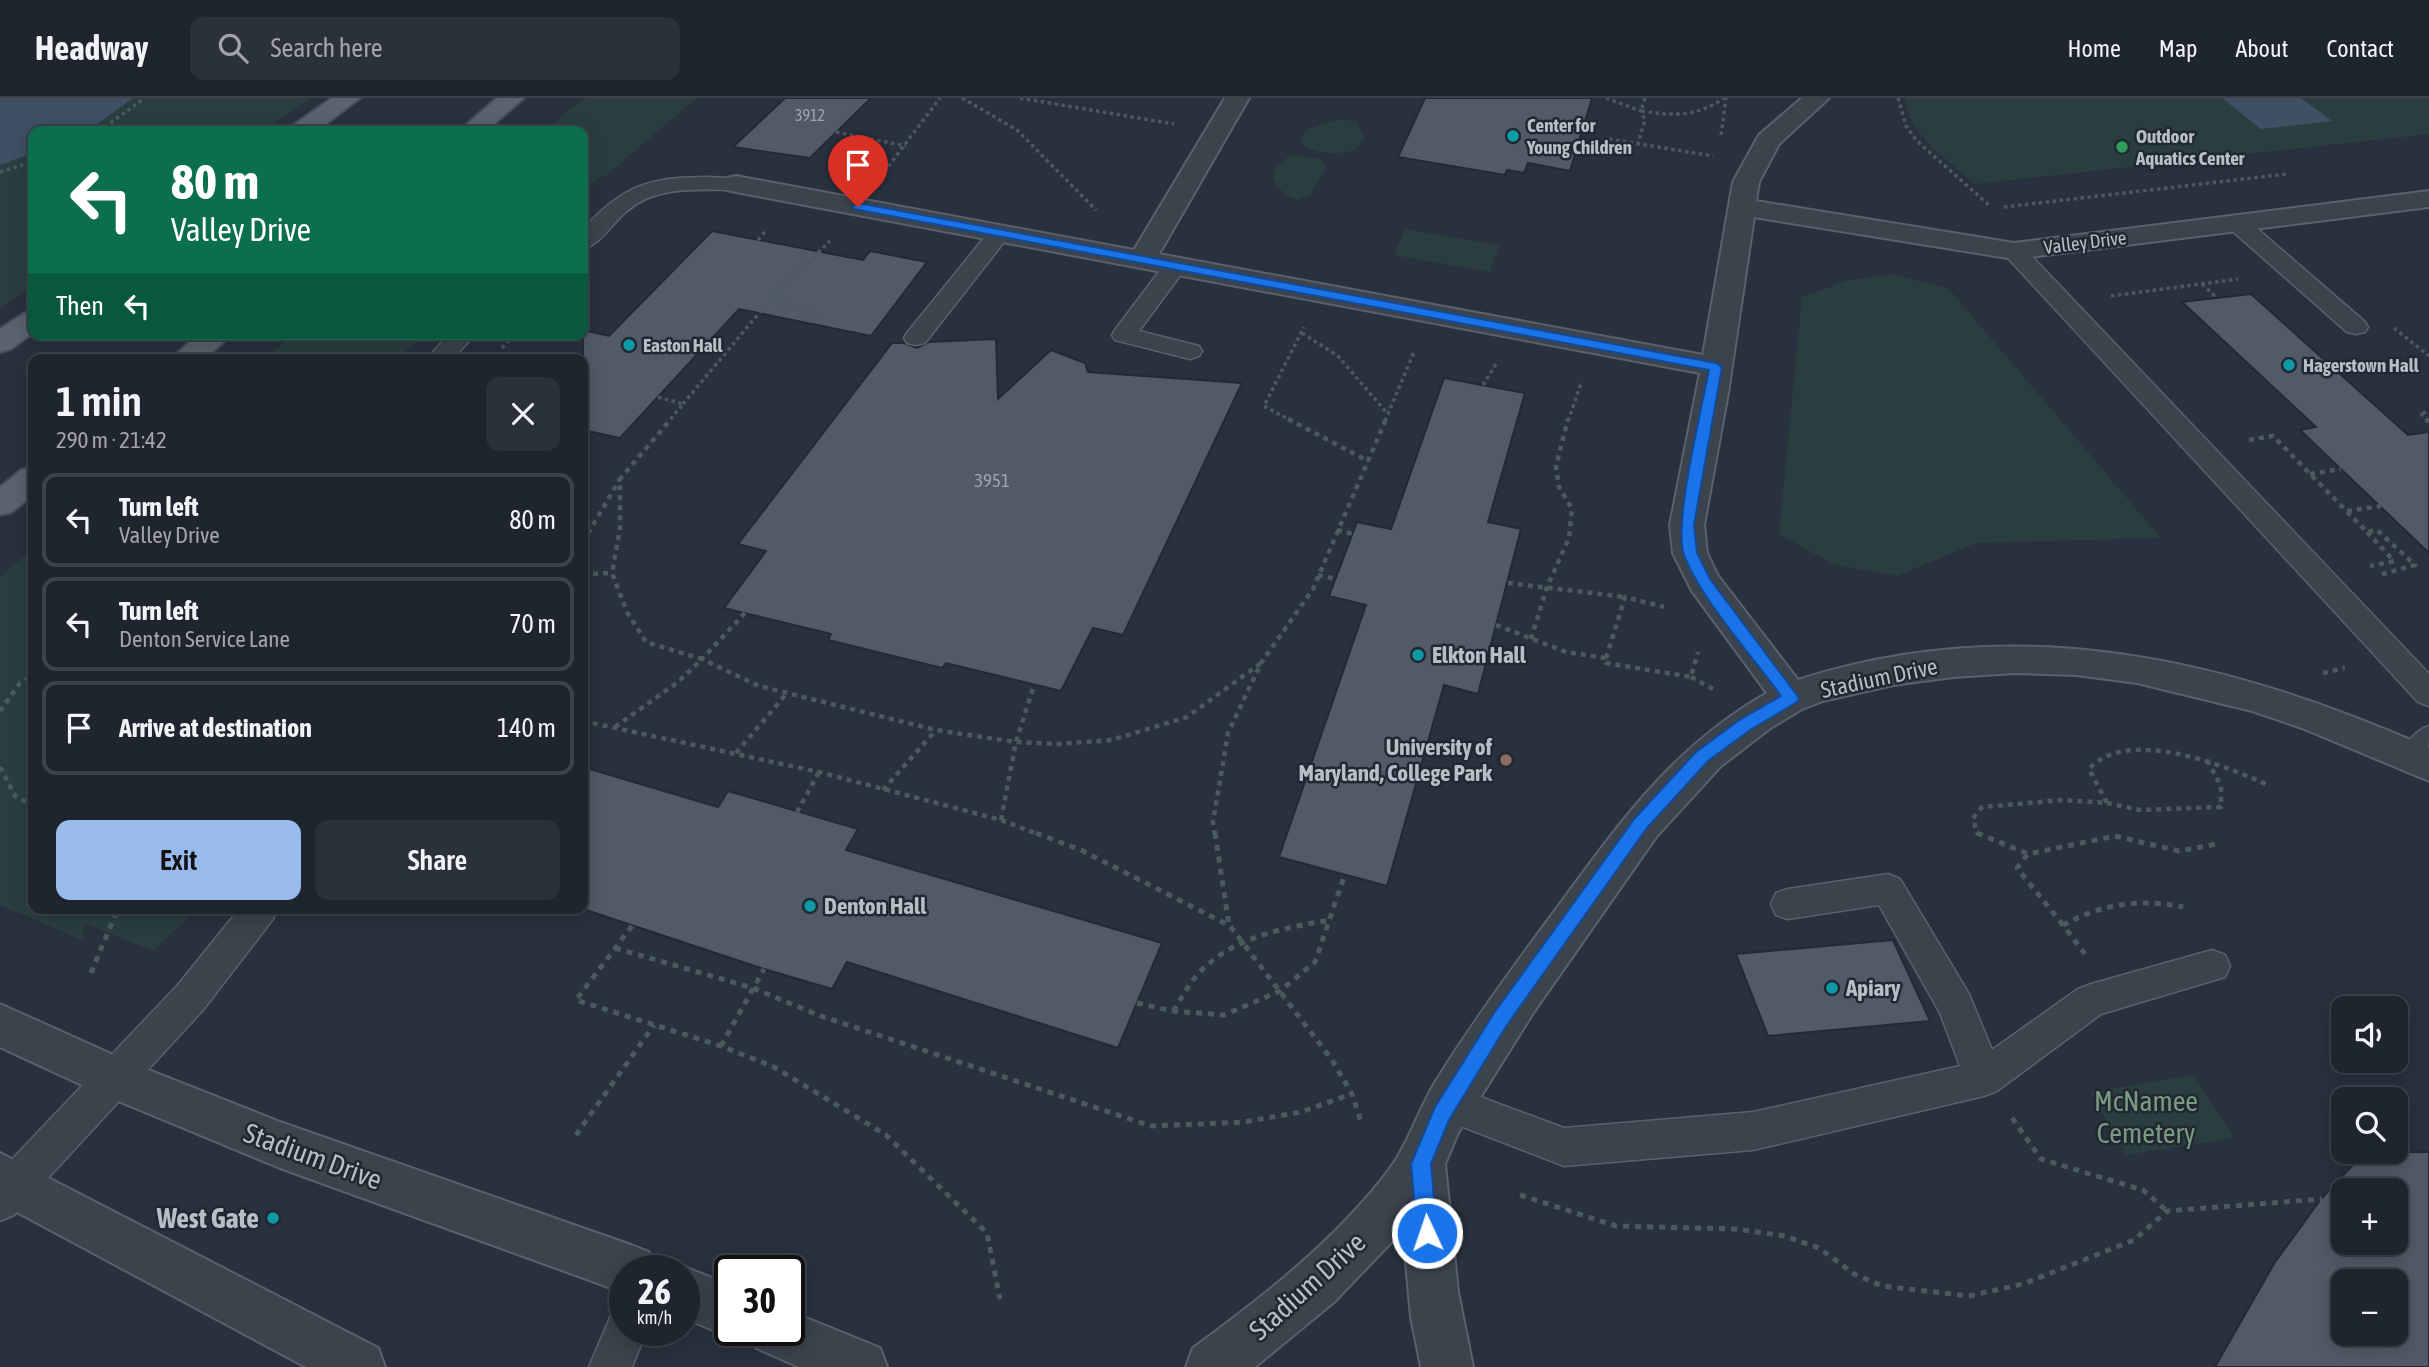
<!DOCTYPE html>
<meta charset="utf-8">
<style>
body{margin:0;font-family:"Asap Condensed",sans-serif;background:#2b313a;color:#f1f3f6;height:100vh;display:flex;flex-direction:column;font-size:26px;white-space:nowrap}
*{box-sizing:border-box;margin:0}
p{font-size:23px;color:#a1a5aa}
.icon{flex:none;width:38px;height:38px;fill:none;stroke:currentColor;stroke-width:2;stroke-linecap:round;stroke-linejoin:round}
.map{position:relative;flex:1;overflow:hidden}
.sheet{position:absolute;left:28px;top:256px;width:560px;height:560px;display:flex;flex-direction:column;background:#1e252e;border-radius:14px;box-shadow:0 4px 18px #0003,0 0 0 2px #3c424a}
.sheet>*{flex:none}
.banner{position:absolute;left:28px;top:28px;width:560px;height:214px;border-radius:14px;box-shadow:0 4px 18px #0003,0 0 0 2px #3c424a;background:#0b6e4f;color:#fff;overflow:hidden}
.buttons{position:absolute;left:2331px;top:898px;display:grid;gap:14px}
.buttons a{display:grid;place-items:center;width:77px;height:77px;border-radius:14px;background:#1e252e;box-shadow:0 4px 18px #0003,0 0 0 2px #3c424a;font-size:35px}
.speed{position:absolute;left:609px;top:1157px;display:flex;gap:14px;font-size:35px;font-weight:700;text-align:center}
.speed>*{display:grid;place-content:center;width:91px;height:91px;border-radius:50%;background:#1e252e;box-shadow:0 4px 18px #0003,0 0 0 2px #3c424a;line-height:1}
.speed small{font-size:18px;font-weight:400}
.speed .limit{border:4px solid #111;border-radius:10px;background:#fff;color:#111}
.pin{position:absolute;display:grid;place-items:center;width:60px;height:60px;color:#fff;margin:-72px -30px;border-radius:50% 50% 50% 0;rotate:-45deg;box-shadow:0 0 7px #0007}
.pin .icon{rotate:45deg}
.me{position:absolute;width:77px;margin:-38px;rotate:357deg;stroke-linejoin:round;filter:drop-shadow(0 0 5px #0008)}
.turn{display:flex;align-items:center;gap:24px;height:147px;padding:0 28px;font-size:32px}
.turn .icon{width:91px;height:91px;stroke-width:2.5}
.turn b{display:block;font-size:49px;line-height:60px}
.then{display:flex;align-items:center;height:66px;padding:0 28px;background:#0003;gap:14px;font-size:26px}
.round{display:grid;place-items:center;flex:none;width:74px;height:74px;border-radius:14px;background:#2b313a}
.summary{display:flex;align-items:center;justify-content:space-between;height:119px;padding:0 28px}
h1{font-size:42px;font-weight:600;line-height:52px}
.primary-button{display:flex;gap:14px;margin-top:auto;padding:14px 28px}
.primary-button a{flex:1;height:80px;border-radius:14px;background:#99baed;color:#111;font-size:28px;font-weight:600;line-height:80px;text-align:center}
.primary-button a+a{background:#2b313a;color:#f1f3f6}
ul{padding:0;list-style:none}
li{display:flex;align-items:center;gap:21px;height:94px;margin:0 14px 10px;padding:0 14px;border:4px solid #3c424a;border-radius:14px}
li div{flex:1}
li b{display:block;font-size:26px}
li em{font-style:normal}
header{display:flex;align-items:center;gap:42px;box-sizing:border-box;height:98px;padding:0 35px;background:#1e252e;border-bottom:2px solid #3c424a}
header strong{font-size:33px}
nav{display:flex;gap:38px;margin-inline-start:auto;font-size:24px}
.search{width:490px;height:63px;background:#2b313a;display:flex;align-items:center;gap:18px;box-sizing:border-box;padding:0 24px;border-radius:14px;color:#a1a5aa;font-size:26px}
.map>svg:first-child{display:block}
.green{fill:#2b3e3f}
.water{fill:#404f64}
.building{fill:#525a67;stroke:#232a34;stroke-width:2;fill-rule:evenodd}
.lines{fill:none;stroke-linecap:round;stroke-linejoin:round}
.lane-casing{stroke:#5a616b;stroke-width:3}
.street-casing{stroke:#5a616b;stroke-width:4}
.primary-casing{stroke:#454c56;stroke-width:4}
.path-far2{stroke:#4a5b5d;stroke-width:3.5;stroke-dasharray:3.5 3.5;stroke-linecap:butt}
.path-far1{stroke:#4a5b5d;stroke-width:4.5;stroke-dasharray:5 5;stroke-linecap:butt}
.path{stroke:#4a5b5d;stroke-width:5;stroke-dasharray:6 6;stroke-linecap:butt}
.lane{fill:#3c434d;fill-rule:evenodd}
.street{fill:#3c434d;fill-rule:evenodd}
.primary{fill:#5a626d;fill-rule:evenodd}
.route{fill:#1a73e8;stroke:#114b97;stroke-width:2}
.culture-dot{fill:#0f9aa8;stroke:#212832;stroke-width:2.5}
.leisure-dot{fill:#2e9e5b;stroke:#212832;stroke-width:2.5}
.education-dot{fill:#8d6e63;stroke:#212832;stroke-width:2.5}
.labels{text-anchor:middle;dominant-baseline:central;stroke-width:5;stroke-linejoin:round;paint-order:stroke}
.far-number-label{font-size:16px;fill:#9ea5b0}
.far-poi-label{font-size:19px;font-weight:bold;fill:#b8bec8;stroke:#212832;text-anchor:start}
.far-street-label{font-size:19px;fill:#b8bec8;stroke:#212832}
.number-label{font-size:19px;fill:#9ea5b0}
.poi-label{font-size:23px;font-weight:bold;fill:#b8bec8;stroke:#212832;text-anchor:start}
.street-label{font-size:23px;fill:#b8bec8;stroke:#212832}
.near-park-label{font-size:28px;fill:#799b81;stroke:#212832}
.near-street-label{font-size:28px;fill:#b8bec8;stroke:#212832}
.near-poi-label{font-size:28px;font-weight:bold;fill:#b8bec8;stroke:#212832;text-anchor:end}
</style>
<header>
<strong>Headway</strong>
<div class="search"><svg class="icon" aria-label="search" viewBox="0 0 24 24"><circle cx="10" cy="10" r="6"/><path d="M15 15l6 6"/></svg>Search here</div>
<nav><a>Home</a><a>Map</a><a>About</a><a>Contact</a></nav>
</header>
<div class="map">
<svg width="2429" height="1269" viewBox="0 0 2429 1269">
<rect width="100%" height="100%" fill="#28313d"/>
<!-- green -->
<g class="green">
<polygon points="0,0 312,0 263,33 33,33 33,187 0,210"/>
<polygon points="585,0 697,0 604,79 601,77 583,93 583,33 543,33"/>
<path d="M1904 0H2429V36L1975 86C1946 60 1912 41 1904 0Z"/>
<path d="M1341 21 1357 24 1365 40 1355 52C1339 57 1311 58 1300 42L1306 32Z"/>
<path d="M1296 57 1321 61 1326 69 1310 97 1297 102 1284 96 1273 81C1274 67 1283 60 1296 57Z"/>
<polygon points="1405,131 1499,147 1490,174 1394,157"/>
<polygon points="1893,176 1949,191 2161,440 1976,445 1897,478 1833,466 1779,436 1802,199 1849,182"/>
<polygon points="294,236 424,236 397,261 264,261"/>
<polygon points="33,451 33,810 198,810 153,853 85,825 82,842 0,807 0,479"/>
<polygon points="2194,977 2234,1040 2126,1057 2090,994"/>
</g>
<!-- water -->
<g class="water">
<polygon points="0,0 133,0 88,33 33,33 33,55 0,67"/>
<polygon points="2222,0 2301,0 2332,23 2261,31"/>
</g>
<!-- building -->
<g class="building">
<polygon points="785,0 871,0 810,60 733,49"/>
<polygon points="1425,0 1592,0 1570,73 1528,65 1524,75 1507,72 1505,77 1398,59"/>
<polygon points="712,133 863,162 870,153 927,164 871,238 739,211 620,340 583,332 583,232 609,238"/>
<polygon points="2251,196 2408,337 2429,334 2429,455 2300,332 2316,329 2182,204"/>
<polygon points="996,241 998,301 1051,252 1085,265 1088,274 1242,285 1123,537 1093,530 1061,593 946,565 942,570 828,542 831,536 724,510 766,453 738,446 892,245 904,245 917,250 929,244"/>
<polygon points="1444,280 1525,295 1488,424 1521,431 1478,596 1444,587 1387,788 1279,759 1366,507 1329,498 1357,424 1391,431"/>
<polygon points="583,669 718,709 728,693 858,731 846,752 1162,845 1118,950 847,864 832,891 764,871 583,811"/>
<polygon points="1893,842 1930,923 1768,938 1736,856"/>
<path d="M2365 1054H2429V1269H2215L2275 1164 2321 1101ZM2343 1092H2396V1144H2343ZM2343 1183H2396V1236H2343Z"/>
</g>
<g class="lines">
<!-- lane casing -->
<g class="lane-casing">
<g id="lane">
<path d="M709 79 744 81 747 86 744 91 736 92C699 92 657 87 627 113 613 124 600 147 583 151V131C624 87 649 79 709 79Z"/>
<polygon points="2237,118 2245,120 2365,224 2368,229 2365,234 2356,236 2347,234 2229,130 2226,125 2229,120"/>
<polygon points="1000,128 1008,130 1011,135 925,245 916,247 907,245 904,240 907,235 992,130"/>
<polygon points="2014,146 2022,148 2429,576 2429,608 2418,604 2006,158 2003,153 2006,148"/>
<polygon points="1175,161 1183,163 1187,168 1139,233 1199,248 1202,253 1199,258 1190,261 1115,242 1112,237 1115,232 1167,163"/>
<polygon points="449,236 475,236 453,261 427,261"/>
<path d="M2429 628C2429 650 2429 680 2403 669L2398 660C2405 646 2414 633 2429 628Z"/>
<polygon points="1888,776 1900,781 1969,896 1992,952 2078,891 2091,886 2212,852 2225,857 2230,868 2225,879 2101,916 1997,993 1984,998 1753,1052 1564,1068 1435,1018 1429,1005 1435,992 1448,987 1564,1030 1753,1014 1960,968 1940,915 1879,807 1788,821 1776,817 1771,806 1776,795 1788,791"/>
<polygon points="240,810 278,810 273,821 203,912 14,1117 0,1123 0,1074 177,888"/>
<polygon points="625,1211 625,1232 647,1232 632,1269 589,1269 611,1217"/>
</g>
</g>
<!-- street casing -->
<g class="street-casing">
<g id="street">
<path d="M1225 0H1249L1159 156 1703 257 1733 84 1759 37 1802 0H1829L1779 46 1759 84 1756 103 2014 145 2429 93V109L2014 161 1754 119 1728 295 1704 427 1707 455 1718 478 1798 582C2016 512 2226 560 2429 650V683L2302 630 2252 613 2137 585 2076 577 2015 575 1953 579 1893 587 1823 603 1802 611 1772 629 1721 668 1656 739 1533 915 1458 1035 1445 1066 1458 1194 1473 1269H1421L1411 1219 1403 1132 1334 1204 1255 1269H1186L1193 1250C1264 1198 1335 1143 1389 1072 1409 1045 1418 1012 1436 983 1472 925 1513 869 1554 814 1619 726 1670 651 1767 595L1692 493 1673 455 1670 427 1700 275 736 94 727 92 723 86 727 80 736 78 1134 152Z"/>
<polygon points="0,906 131,965 280,1024 631,1147 649,1154 656,1172 625,1172 625,1195 280,1070 99,995 0,949"/>
<polygon points="0,1055 378,1250 385,1269 306,1269 0,1105"/>
<polygon points="684,1169 730,1187 730,1232 746,1232 730,1239 684,1220 684,1172 675,1172"/>
<polygon points="789,1213 880,1250 887,1269 799,1269 756,1250 748,1232 789,1232"/>
</g>
</g>
<!-- primary casing -->
<g class="primary-casing">
<g id="primary">
<polygon points="332,0 360,0 317,33 289,33 292,28"/>
<polygon points="497,0 524,0 486,33 459,33"/>
<polygon points="33,213 33,235 11,251 0,254 0,231 23,216"/>
<polygon points="198,236 232,236 205,261 171,261"/>
<polygon points="33,369 33,397 12,414 0,417 0,389 21,372"/>
</g>
</g>
<!-- path-far2 -->
<g class="path-far2">
<polyline points="962,0 1017,32 1096,112"/>
<polyline points="1020,0 1174,26"/>
<polyline points="1606,0 1641,13 1645,22 1638,45"/>
<path d="M1645 0 1641 13C1673 18 1697 19 1724 0"/>
<polyline points="1898,0 1906,28 1917,43 1990,108"/>
<polyline points="99,33 145,0"/>
<polyline points="836,34 906,48"/>
<polyline points="1721,37 1726,0"/>
<polyline points="1609,41 1713,58"/>
<polyline points="0,74 33,64"/>
<polyline points="884,74 940,0"/>
<polyline points="2004,109 2287,76"/>
<polyline points="758,142 767,131"/>
<polyline points="2202,186 2217,200"/>
<polyline points="2111,198 2238,181"/>
<polyline points="770,202 818,217"/>
<polyline points="2394,230 2429,258"/>
<polyline points="1302,235 1338,258 1386,314"/>
<polyline points="502,250 515,236"/>
<polyline points="1483,287 1496,266"/>
<polyline points="658,299 683,306 669,323"/>
<polyline points="683,306 770,202 830,143"/>
<polyline points="1292,323 1264,308 1304,229"/>
<polyline points="1385,323 1414,254"/>
<polyline points="1568,323 1582,283"/>
<polyline points="2428,323 2420,315 2429,314"/>
</g>
<!-- path-far1 -->
<g class="path-far1">
<polyline points="1288,321 1368,363"/>
<polyline points="2426,321 2429,324"/>
<polyline points="2249,342 2273,338 2367,434 2377,432 2415,467 2379,477"/>
<polyline points="2310,376 2341,371"/>
<polyline points="2347,413 2381,408"/>
<polyline points="1337,432 1353,436"/>
<polyline points="2367,434 2394,463 2370,468"/>
<polyline points="583,444 620,381"/>
<polyline points="583,476 612,475"/>
<polyline points="1318,477 1336,481"/>
<polyline points="1508,485 1625,499"/>
<polyline points="745,515 702,561 759,588 936,632 1016,644 1058,646 1112,642 1187,619 1261,565"/>
<polyline points="1496,527 1566,554 1606,560 1606,565 1691,579 1698,554"/>
<polyline points="1531,541 1547,489 1569,440 1572,411 1559,389 1556,368 1568,321"/>
<polyline points="1606,560 1625,499 1664,509"/>
<polyline points="2323,575 2345,570"/>
<polyline points="1691,579 1713,591"/>
<polyline points="0,613 20,585 33,577"/>
<polyline points="583,623 819,674 1001,722 1040,737"/>
<polyline points="615,629 678,584 702,561 646,544 627,514 612,475 620,430 620,381 671,321"/>
<polyline points="736,655 787,595"/>
<polyline points="0,669 15,698 33,708"/>
<polyline points="883,692 936,632"/>
<polyline points="2107,705 2140,712 2221,709 2221,688 2207,662"/>
<polyline points="797,714 819,674"/>
<polyline points="1001,722 1016,644 1034,587"/>
<polyline points="1215,737 1213,724 1228,635 1261,565 1313,491 1386,321"/>
<path d="M1981 737 1977 735 1973 720 1982 709 2062 702 2107 705 2089 671C2127 628 2227 668 2270 688"/>
</g>
<!-- path -->
<g class="path">
<polyline points="1036,735 1081,752 1230,828 1332,962 1352,996 1361,1024"/>
<polyline points="1215,735 1229,827"/>
<polyline points="1977,735 2028,756"/>
<polyline points="2063,827 2017,770 2028,756 2115,738 2179,753 2217,746"/>
<polyline points="632,828 576,902 721,948 774,969 886,1037 987,1135 1000,1201"/>
<polyline points="615,850 753,890 818,917 1151,1028 1244,1024 1301,1014 1352,996"/>
<path d="M2085 856 2063 827C2102 806 2140 800 2183 809"/>
<polyline points="91,875 118,810"/>
<polyline points="1137,905 1172,913 1224,917 1280,893 1315,864 1345,776"/>
<path d="M1173 913C1183 898 1191 881 1205 869 1238 838 1288 829 1331 822"/>
<polyline points="721,948 764,871"/>
<polyline points="2012,1020 2041,1061 2143,1092 2167,1113"/>
<polyline points="576,1037 654,927"/>
<polyline points="1520,1097 1616,1128 1736,1131 1785,1138 1819,1150 1854,1176 1882,1188 1969,1198 2023,1186 2134,1142 2167,1113 2322,1101"/>
</g>
<!-- lane -->
<use href="#lane" class="lane"/>
<!-- street -->
<use href="#street" class="street"/>
<!-- primary -->
<use href="#primary" class="primary"/>
</g>
<!-- route -->
<path class="route" d="M858 105 1716 265 1722 269 1694 427 1697 455 1710 481 1799 600 1797 604 1750 632 1708 663 1647 730 1507 927 1449 1022 1431 1066 1437 1135 1434 1142 1427 1145 1420 1142 1417 1135 1411 1066 1435 1009 1494 915 1635 720 1696 654 1738 623 1781 598C1753 559 1700 500 1684 457 1673 427 1702 309 1709 272L854 111 852 109Z"/>
<!-- markers -->
<g class="culture-dot">
<circle cx="1513" cy="38" r="7"/>
<circle cx="629" cy="247" r="7"/>
<circle cx="2289" cy="267" r="7"/>
<circle cx="1418" cy="557" r="7"/>
<circle cx="810" cy="808" r="7"/>
<circle cx="1832" cy="890" r="7"/>
<circle cx="273" cy="1120" r="7"/>
</g>
<circle class="leisure-dot" cx="2122" cy="49" r="7"/>
<circle class="education-dot" cx="1506" cy="662" r="7"/>
<g class="labels">
<!-- far-number labels -->
<g class="far-number-label">
<text x="810" y="17">3912</text>
</g>
<!-- far-poi labels -->
<g class="far-poi-label">
<text x="1527" y="27">Center for<tspan x="1527" dy="22">Young Children</tspan></text>
<text x="2136" y="38">Outdoor<tspan x="2136" dy="22">Aquatics Center</tspan></text>
<text x="643" y="247">Easton Hall</text>
<text x="2303" y="267">Hagerstown Hall</text>
</g>
<!-- far-street labels -->
<g class="far-street-label">
<text transform="translate(2085 144) rotate(-7)">Valley Drive</text>
</g>
<!-- number labels -->
<g class="number-label">
<text x="992" y="382">3951</text>
</g>
<!-- poi labels -->
<g class="poi-label">
<text x="1432" y="557">Elkton Hall</text>
<text x="1492" y="649" text-anchor="end">University of<tspan x="1492" dy="26">Maryland, College Park</tspan></text>
<text x="824" y="808">Denton Hall</text>
<text x="1846" y="890">Apiary</text>
</g>
<!-- street labels -->
<g class="street-label">
<text transform="translate(1879 580) rotate(-12)">Stadium Drive</text>
</g>
<!-- near-park labels -->
<g class="near-park-label">
<text x="2146" y="1003">McNamee<tspan x="2146" dy="32">Cemetery</tspan></text>
</g>
<!-- near-street labels -->
<g class="near-street-label">
<text transform="translate(313 1058) rotate(20)">Stadium Drive</text>
<text transform="translate(1307 1188) rotate(-42)">Stadium Drive</text>
</g>
<!-- near-poi labels -->
<g class="near-poi-label">
<text x="259" y="1120">West Gate</text>
</g>
</g>
</svg>
<div class="buttons">
<a><svg class="icon" aria-label="sound" viewBox="0 0 24 24"><path d="M4 9h4l5-4v14l-5-4H4zM17 9q2 3 0 6"/></svg></a>
<a><svg class="icon" aria-label="search" viewBox="0 0 24 24"><circle cx="10" cy="10" r="6"/><path d="M15 15l6 6"/></svg></a>
<a>+</a>
<a>−</a>
</div>
<div class="speed"><div>26<small>km/h</small></div><div class="limit">30</div></div>
<div class="pin" style="left:858px;top:109px;background:#d93025"><svg class="icon" aria-label="arrive" viewBox="0 0 24 24"><path d="M6 21V4h12l-3 4 3 4H6"/></svg></div>
<svg class="me" style="left:1427px;top:1135px" viewBox="-20 -20 40 40"><circle r="17" fill="#1a73e8" stroke="#fff" stroke-width="3"/><path d="M0-11L8 9 0 5-8 9z" fill="#fff"/></svg>
<div class="banner">
<div class="turn"><svg class="icon" aria-label="left" viewBox="0 0 24 24"><path d="M17 20v-9H6M10 6l-5 5 5 5"/></svg><div><b>80 m</b>Valley Drive</div></div>
<div class="then">Then<svg class="icon" aria-label="left" viewBox="0 0 24 24"><path d="M17 20v-9H6M10 6l-5 5 5 5"/></svg></div>
</div>
<section class="sheet">
<div class="summary"><div><h1>1 min</h1><p>290 m · 21:42</p></div><a class="round"><svg class="icon" aria-label="close" viewBox="0 0 24 24"><path d="M6 6l12 12M18 6L6 18"/></svg></a></div>
<ul>
<li><svg class="icon" aria-label="left" viewBox="0 0 24 24"><path d="M17 20v-9H6M10 6l-5 5 5 5"/></svg><div><b>Turn left</b><p>Valley Drive</p></div><em>80 m</em></li>
<li><svg class="icon" aria-label="left" viewBox="0 0 24 24"><path d="M17 20v-9H6M10 6l-5 5 5 5"/></svg><div><b>Turn left</b><p>Denton Service Lane</p></div><em>70 m</em></li>
<li><svg class="icon" aria-label="arrive" viewBox="0 0 24 24"><path d="M6 21V4h12l-3 4 3 4H6"/></svg><div><b>Arrive at destination</b></div><em>140 m</em></li>
</ul>
<div class="primary-button"><a>Exit</a><a>Share</a></div>
</section>
</div>
